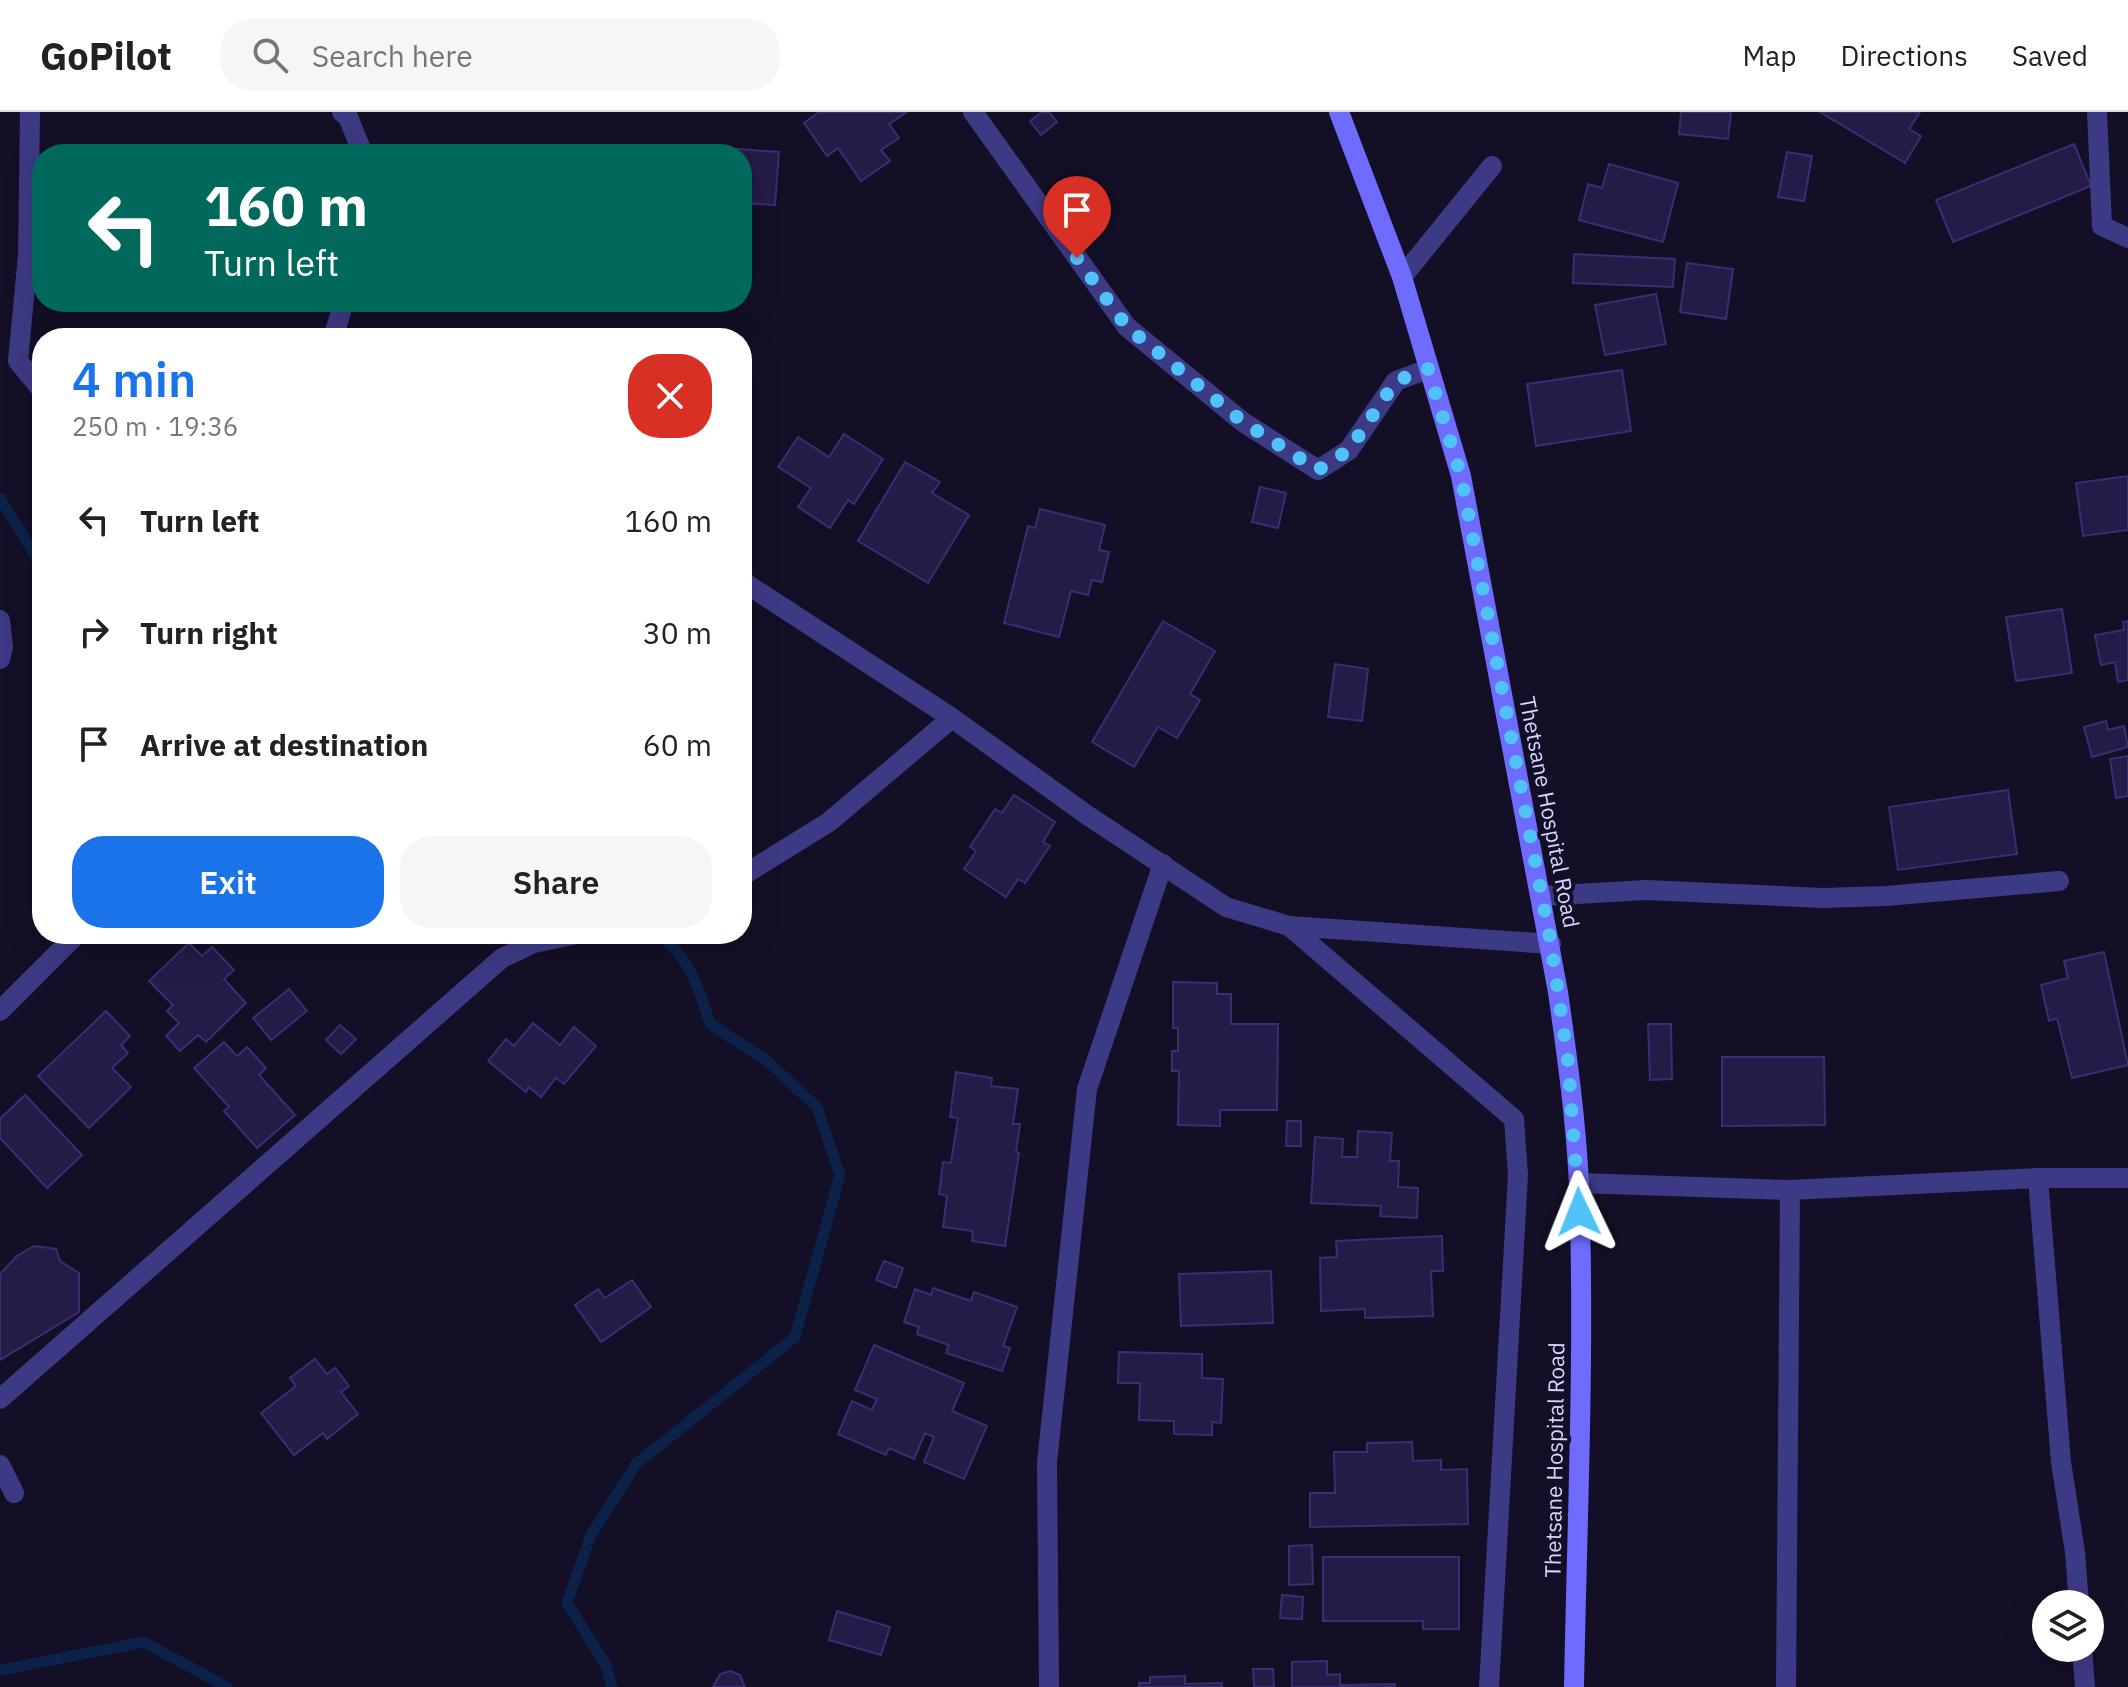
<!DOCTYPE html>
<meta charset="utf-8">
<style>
body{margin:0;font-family:"IBM Plex Sans",sans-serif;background:#f6f6f6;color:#222;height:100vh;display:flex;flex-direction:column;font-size:30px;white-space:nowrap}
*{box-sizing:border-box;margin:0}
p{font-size:26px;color:#767676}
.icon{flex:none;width:44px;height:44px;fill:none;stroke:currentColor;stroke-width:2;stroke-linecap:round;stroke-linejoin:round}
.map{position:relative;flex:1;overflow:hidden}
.details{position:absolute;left:32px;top:216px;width:720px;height:616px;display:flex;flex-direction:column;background:#fff;border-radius:32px;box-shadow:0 8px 32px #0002}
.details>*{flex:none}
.guide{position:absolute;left:32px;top:32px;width:720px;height:168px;border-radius:32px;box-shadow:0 8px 32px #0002;background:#00695c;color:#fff;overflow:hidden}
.fabs{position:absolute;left:2032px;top:1478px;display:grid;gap:16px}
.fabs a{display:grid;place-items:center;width:72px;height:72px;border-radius:50%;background:#fff;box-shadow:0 8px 32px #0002;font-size:40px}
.pin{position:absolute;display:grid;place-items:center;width:68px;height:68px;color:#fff;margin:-82px -34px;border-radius:50% 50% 50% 0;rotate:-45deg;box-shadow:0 0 8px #0007}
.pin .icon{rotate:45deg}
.me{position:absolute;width:88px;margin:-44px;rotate:358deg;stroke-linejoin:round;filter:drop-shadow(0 0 6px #0008)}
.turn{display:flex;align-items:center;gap:28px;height:168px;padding:0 40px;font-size:36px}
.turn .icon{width:104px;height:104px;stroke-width:2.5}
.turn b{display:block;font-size:56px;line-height:68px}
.round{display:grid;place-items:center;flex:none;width:84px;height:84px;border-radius:32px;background:#f6f6f6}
.head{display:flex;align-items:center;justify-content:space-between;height:136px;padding:0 40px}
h1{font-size:48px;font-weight:600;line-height:60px;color:#1a73e8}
.primary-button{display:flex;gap:16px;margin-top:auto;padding:16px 40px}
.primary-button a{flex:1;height:92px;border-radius:32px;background:#1a73e8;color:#fff;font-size:32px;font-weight:600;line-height:92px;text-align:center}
.primary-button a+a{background:#f6f6f6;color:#222}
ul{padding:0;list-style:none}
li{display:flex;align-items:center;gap:24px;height:112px;padding:0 40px}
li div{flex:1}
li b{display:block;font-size:30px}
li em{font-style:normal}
header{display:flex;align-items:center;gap:48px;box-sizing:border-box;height:112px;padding:0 40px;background:#fff;border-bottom:2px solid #e0e0e0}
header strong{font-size:38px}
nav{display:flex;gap:44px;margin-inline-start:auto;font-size:28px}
.search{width:560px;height:72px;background:#f6f6f6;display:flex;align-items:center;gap:20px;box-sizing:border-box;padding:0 28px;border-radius:32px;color:#767676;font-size:30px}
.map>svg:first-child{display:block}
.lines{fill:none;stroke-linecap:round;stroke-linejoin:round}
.stream{stroke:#0c2248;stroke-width:11}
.building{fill:#241b47;stroke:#3b2d73;stroke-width:2}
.minor{stroke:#3d3a85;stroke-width:20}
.secondary{stroke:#6f6bff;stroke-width:20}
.route{stroke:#4fc3f7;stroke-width:14;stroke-dasharray:0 25.2}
.labels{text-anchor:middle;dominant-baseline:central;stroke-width:8;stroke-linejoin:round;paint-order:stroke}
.street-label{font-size:22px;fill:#d9d4ff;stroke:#130f26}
</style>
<header>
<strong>GoPilot</strong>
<div class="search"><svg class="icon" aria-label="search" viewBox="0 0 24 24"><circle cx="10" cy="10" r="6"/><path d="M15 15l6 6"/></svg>Search here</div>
<nav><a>Map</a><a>Directions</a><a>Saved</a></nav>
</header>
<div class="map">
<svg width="2128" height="1575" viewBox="0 0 2128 1575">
<rect width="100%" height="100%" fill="#130f26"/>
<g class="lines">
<!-- stream -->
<g class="stream">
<polyline points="0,386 42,455"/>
<polyline points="0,1558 144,1530 227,1575"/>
<path d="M612 1575 606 1553 567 1491 591 1423 636 1352 795 1225 840 1063 817 995 766 948 710 912C697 871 692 851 660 822"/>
</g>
</g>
<!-- building -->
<g class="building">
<polygon points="819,0 907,0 889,12 899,26 881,38 890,49 861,69 838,36 827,44 804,11"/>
<polygon points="1042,0 1049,0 1057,10 1041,23 1030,9"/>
<polygon points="1681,0 1731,0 1728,27 1679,22"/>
<polygon points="1820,0 1920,0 1909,17 1921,24 1905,51"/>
<polygon points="2074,32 2091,74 1953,130 1936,88"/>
<polygon points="725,36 779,40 775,93 742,91 742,42 724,42"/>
<polygon points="1787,40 1812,44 1804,89 1778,85"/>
<polygon points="1609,52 1678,71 1663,130 1579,108 1588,72 1602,76"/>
<polygon points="1574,142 1675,147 1673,175 1573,171"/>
<polygon points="1687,151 1733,157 1726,207 1680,200"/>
<polygon points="1656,182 1666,232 1605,243 1595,193"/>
<polygon points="1622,258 1631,319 1536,334 1527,272"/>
<polygon points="844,322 883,347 854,392 848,388 830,416 798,395 811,376 778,355 798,325 829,345"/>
<polygon points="905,350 940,370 932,381 969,403 928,471 858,429"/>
<polygon points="2128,364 2128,418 2083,424 2076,371"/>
<polygon points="1260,375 1286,381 1278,416 1252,410"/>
<polygon points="1040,397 1105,413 1099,438 1109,440 1102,470 1092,468 1088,483 1071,479 1059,525 1004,511 1028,414 1035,416"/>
<polygon points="2062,497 2072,561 2016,569 2006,505"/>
<polygon points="1163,509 1215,539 1190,582 1200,588 1177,626 1158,615 1134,655 1092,630"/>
<polygon points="2128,509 2128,568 2118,570 2115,550 2101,553 2095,523 2124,518 2123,510"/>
<polygon points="1335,552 1368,557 1362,609 1328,605"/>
<polygon points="2106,609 2108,618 2124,614 2128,635 2092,645 2084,615"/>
<polygon points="2128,644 2128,684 2116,686 2110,647"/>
<polygon points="2008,678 2017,742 1898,758 1889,695"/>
<polygon points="1014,683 1055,710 1043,730 1050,734 1025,771 1018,767 1006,785 964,757 976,739 970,735 995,697 1002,701"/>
<polygon points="189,831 202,844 212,835 234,858 224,867 246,891 206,930 198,923 180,939 166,924 179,911 167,899 173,893 149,869"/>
<polygon points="2104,840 2128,953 2072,966 2057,906 2049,909 2041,873 2068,866 2064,849"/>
<polygon points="1173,870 1217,871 1217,882 1231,882 1231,912 1278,912 1277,998 1220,998 1220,1014 1178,1013 1179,959 1172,959 1172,939 1178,939 1178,916 1173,916"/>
<polygon points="289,877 307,899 271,928 253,906"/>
<polygon points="106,899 130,924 121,933 128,941 112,956 131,975 89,1016 38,964"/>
<polygon points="533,911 560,933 574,915 596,934 564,972 556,966 541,985 529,975 526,980 488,949 506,927 514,934"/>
<polygon points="1648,912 1671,912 1672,967 1650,968"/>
<polygon points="340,913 356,927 341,942 326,928"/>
<polygon points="224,930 237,944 247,935 266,956 259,963 295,1003 257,1036 224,999 229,995 194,956"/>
<polygon points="1722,945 1824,945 1825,1013 1722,1014"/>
<polygon points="956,960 992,966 991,974 1018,977 1013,1012 1020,1012 1016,1040 1019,1041 1005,1134 972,1129 973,1119 943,1115 947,1084 939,1082 943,1050 951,1051 958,1006 950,1005"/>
<polygon points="25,983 82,1043 47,1076 0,1026 0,1007"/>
<polygon points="1287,1009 1301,1009 1301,1034 1286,1034"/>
<polygon points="1358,1019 1392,1021 1390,1049 1399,1049 1398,1075 1418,1076 1417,1106 1380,1104 1381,1094 1311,1091 1315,1025 1343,1027 1342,1045 1357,1045"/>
<polygon points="1442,1124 1443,1159 1431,1159 1433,1204 1365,1206 1365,1197 1321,1199 1320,1146 1337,1145 1336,1129"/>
<polygon points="34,1134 56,1137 60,1149 79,1161 79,1200 0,1248 0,1162 17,1144"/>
<polygon points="884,1149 903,1156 896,1176 876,1168"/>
<polygon points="1271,1159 1273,1211 1181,1214 1179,1162"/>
<polygon points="632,1168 651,1195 601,1230 575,1193 598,1177 605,1186"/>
<polygon points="933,1176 971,1189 974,1180 1017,1195 1003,1234 1010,1236 1002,1259 946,1241 949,1233 917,1222 919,1215 904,1210 915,1177 931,1183"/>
<polygon points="874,1233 964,1271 952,1299 987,1314 964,1367 924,1350 934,1325 925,1321 914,1347 889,1336 886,1343 838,1322 852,1289 872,1298 877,1287 855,1278"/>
<polygon points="1119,1240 1202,1242 1202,1266 1223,1267 1221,1311 1212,1310 1212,1323 1174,1322 1174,1309 1139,1308 1140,1271 1118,1271"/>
<polygon points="315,1247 327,1262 335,1256 349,1274 341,1280 358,1302 327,1327 323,1321 294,1343 261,1301 296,1274 290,1266"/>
<polygon points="1412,1330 1413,1349 1441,1348 1441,1358 1467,1357 1468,1412 1310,1415 1310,1381 1335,1381 1334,1340 1367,1340 1367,1331"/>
<polygon points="1312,1433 1313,1472 1289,1473 1289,1434"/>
<polygon points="1323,1445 1459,1445 1459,1517 1423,1517 1423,1509 1323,1509"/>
<polygon points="1282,1483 1303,1485 1302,1507 1280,1506"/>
<polygon points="837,1499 890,1515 881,1543 829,1528"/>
<polygon points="1327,1549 1327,1563 1340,1562 1340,1573 1395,1572 1395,1575 1292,1575 1292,1550"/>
<polygon points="1253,1557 1273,1557 1274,1575 1254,1575"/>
<polygon points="730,1559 740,1563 745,1575 713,1575 720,1562"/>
<polygon points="1185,1564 1185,1572 1222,1571 1222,1575 1139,1575 1139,1571 1150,1571 1150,1565"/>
</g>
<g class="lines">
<!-- minor -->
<g class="minor">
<polyline points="30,0 28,143 18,249 42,278"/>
<polyline points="342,0 348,5 363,42"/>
<polyline points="973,0 1127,215 1243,310 1318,358 1349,338 1396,269 1428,257"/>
<polyline points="2097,0 2102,114 2128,126"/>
<polyline points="1402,165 1492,54"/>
<polyline points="333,226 344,190"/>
<polyline points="742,469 952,606 1087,703 1226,795 1289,814 1551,832"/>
<polyline points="0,508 3,535 0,547"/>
<polyline points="742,764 829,710 952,606"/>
<polyline points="1542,784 1646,778 1823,786 1886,784 2059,769"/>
<polyline points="1289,814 1514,1007 1518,1063 1489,1575"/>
<polyline points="0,899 77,822"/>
<polyline points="2038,1066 2061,1350 2075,1440 2079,1492"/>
<polyline points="1579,1071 1790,1078 2038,1066 2128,1066"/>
<polyline points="0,1287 502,846 534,831 577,822"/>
<polyline points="0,1353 14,1381"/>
<polyline points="2082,1536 2085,1575"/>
<polyline points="1049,1575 1047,1350 1087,977 1163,752"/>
<polyline points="1786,1575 1790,1078"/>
</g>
<!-- secondary -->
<path class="secondary" d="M1339 0 1402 165 1461 364 1558 880C1567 944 1576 1008 1579 1073 1585 1240 1577 1408 1574 1575"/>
</g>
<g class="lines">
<!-- route -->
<polyline class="route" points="1077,146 1127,215 1243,310 1318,358 1349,338 1396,269 1428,257 1461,364 1551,832 1568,949 1579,1100"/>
</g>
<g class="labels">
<!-- street labels -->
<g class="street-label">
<text transform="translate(1550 700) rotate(79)">Thetsane Hospital Road</text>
<text transform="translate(1554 1348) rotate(-89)">Thetsane Hospital Road</text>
</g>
</g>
</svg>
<div class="fabs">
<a><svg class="icon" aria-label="layers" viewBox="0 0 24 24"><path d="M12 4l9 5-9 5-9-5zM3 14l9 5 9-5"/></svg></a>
</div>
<div class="pin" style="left:1077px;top:146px;background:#d93025"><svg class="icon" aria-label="arrive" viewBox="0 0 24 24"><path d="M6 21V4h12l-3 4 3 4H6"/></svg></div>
<svg class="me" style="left:1579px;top:1100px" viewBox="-20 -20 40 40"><path d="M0-17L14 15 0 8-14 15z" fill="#4fc3f7" stroke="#fff" stroke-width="4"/></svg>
<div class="guide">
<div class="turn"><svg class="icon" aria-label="left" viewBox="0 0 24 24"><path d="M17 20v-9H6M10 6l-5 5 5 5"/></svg><div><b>160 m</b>Turn left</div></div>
</div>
<section class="details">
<div class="head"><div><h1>4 min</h1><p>250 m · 19:36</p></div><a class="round" style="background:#d93025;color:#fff"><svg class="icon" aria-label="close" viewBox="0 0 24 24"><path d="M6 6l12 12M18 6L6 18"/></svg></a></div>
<ul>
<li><svg class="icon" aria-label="left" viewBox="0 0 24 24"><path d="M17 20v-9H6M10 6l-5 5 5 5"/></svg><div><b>Turn left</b></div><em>160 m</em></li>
<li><svg class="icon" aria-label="right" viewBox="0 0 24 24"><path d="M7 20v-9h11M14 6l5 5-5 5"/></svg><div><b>Turn right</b></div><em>30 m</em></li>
<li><svg class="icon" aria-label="arrive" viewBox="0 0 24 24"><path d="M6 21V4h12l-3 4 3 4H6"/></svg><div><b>Arrive at destination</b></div><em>60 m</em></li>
</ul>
<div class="primary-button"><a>Exit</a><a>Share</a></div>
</section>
</div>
